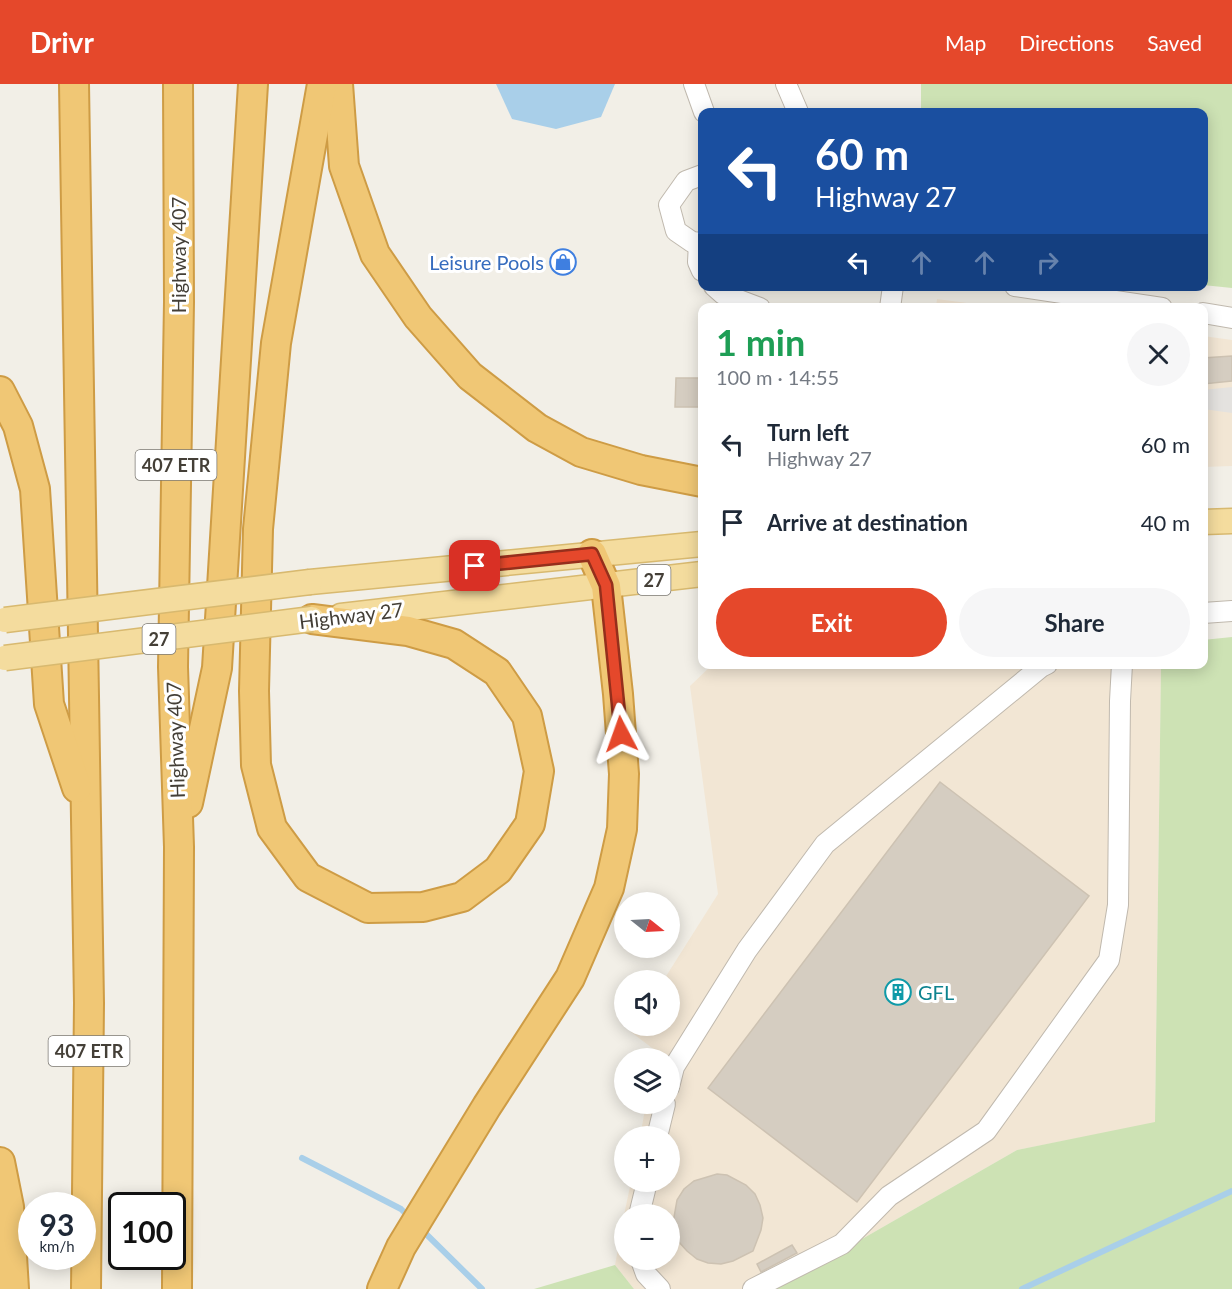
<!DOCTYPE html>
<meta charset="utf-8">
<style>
body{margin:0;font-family:Lato,sans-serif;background:#f6f6f7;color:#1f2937;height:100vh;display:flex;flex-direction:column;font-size:22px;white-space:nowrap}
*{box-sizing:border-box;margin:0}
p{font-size:20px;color:#747a83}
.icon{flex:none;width:33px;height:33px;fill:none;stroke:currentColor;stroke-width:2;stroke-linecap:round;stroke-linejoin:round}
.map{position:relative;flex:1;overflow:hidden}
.drawer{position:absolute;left:698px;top:219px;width:510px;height:366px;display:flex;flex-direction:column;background:#fff;border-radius:12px;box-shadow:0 3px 15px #0003}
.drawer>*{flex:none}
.banner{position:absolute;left:698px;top:24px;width:510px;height:183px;border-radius:12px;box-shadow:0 3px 15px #0003;background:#1a4fa0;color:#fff;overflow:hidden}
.needle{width:39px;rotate:108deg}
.buttons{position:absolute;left:614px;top:808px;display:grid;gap:12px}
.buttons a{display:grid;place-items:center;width:66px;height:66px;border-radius:50%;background:#fff;box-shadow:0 3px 15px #0003;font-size:30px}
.speed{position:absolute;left:18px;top:1108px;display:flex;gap:12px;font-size:30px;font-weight:700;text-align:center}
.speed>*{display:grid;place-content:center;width:78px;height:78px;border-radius:50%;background:#fff;box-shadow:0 3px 15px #0003;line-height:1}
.speed small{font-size:15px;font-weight:400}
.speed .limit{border:3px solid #111;border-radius:9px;background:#fff;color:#111}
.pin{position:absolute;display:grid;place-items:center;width:51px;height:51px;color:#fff;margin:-26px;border-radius:12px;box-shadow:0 3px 9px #0006}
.me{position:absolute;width:66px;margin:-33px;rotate:356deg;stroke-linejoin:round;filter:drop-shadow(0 0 4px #0008)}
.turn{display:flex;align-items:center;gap:21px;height:126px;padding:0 18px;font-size:27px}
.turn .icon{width:78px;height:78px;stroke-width:2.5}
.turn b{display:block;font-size:42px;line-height:51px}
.lanes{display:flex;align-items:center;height:57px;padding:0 18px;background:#0003;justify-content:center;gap:30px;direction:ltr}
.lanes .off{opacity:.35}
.round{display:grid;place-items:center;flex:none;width:63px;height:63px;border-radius:32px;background:#f6f6f7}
.overview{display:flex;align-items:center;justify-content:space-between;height:102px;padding:0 18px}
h1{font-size:36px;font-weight:700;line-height:45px;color:#1e9e55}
.cta{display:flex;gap:12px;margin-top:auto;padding:12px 18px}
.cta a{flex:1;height:69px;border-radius:36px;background:#e5482b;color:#fff;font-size:24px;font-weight:700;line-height:69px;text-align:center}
.cta a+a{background:#f6f6f7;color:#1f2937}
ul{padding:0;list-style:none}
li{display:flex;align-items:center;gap:18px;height:78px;padding:0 18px}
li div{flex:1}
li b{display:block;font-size:22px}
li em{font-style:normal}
header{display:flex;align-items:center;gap:36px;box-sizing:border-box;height:84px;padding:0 30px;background:#e5482b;color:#fff}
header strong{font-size:28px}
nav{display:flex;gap:33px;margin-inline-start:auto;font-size:21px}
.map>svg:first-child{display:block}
.commercial{fill:#f2e6d4}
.green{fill:#cde2b4}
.parking{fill:#e4e2df}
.water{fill:#a9cfe9}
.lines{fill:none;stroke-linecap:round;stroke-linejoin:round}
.stream{stroke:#a9cfe9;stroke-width:6}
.building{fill:#d5cdc1;stroke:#cdc2b2;stroke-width:1.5}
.minor-casing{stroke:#c0b9ae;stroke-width:22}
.major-casing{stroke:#d8b96f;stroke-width:27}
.highway-casing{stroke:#ce9c45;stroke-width:32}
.minor{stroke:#fff;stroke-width:20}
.major{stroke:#f4dc9e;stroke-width:24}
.highway{stroke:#f0c775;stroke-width:28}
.major-bridge-casing{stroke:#d8b96f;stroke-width:27;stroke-linecap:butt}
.major-bridge{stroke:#f4dc9e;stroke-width:24}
.route-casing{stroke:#952f1c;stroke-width:15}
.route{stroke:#e5482b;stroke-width:10}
.labels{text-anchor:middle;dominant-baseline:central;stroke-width:6;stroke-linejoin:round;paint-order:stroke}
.shield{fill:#fff;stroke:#7c7973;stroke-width:1.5}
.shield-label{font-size:18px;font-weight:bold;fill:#443f37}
.street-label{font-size:20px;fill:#443f37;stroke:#fff}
.shop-label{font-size:20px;fill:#366cbe;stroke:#fff;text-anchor:end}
.culture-label{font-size:20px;fill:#0d838f;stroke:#fff;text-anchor:start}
</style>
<header>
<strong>Drivr</strong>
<nav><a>Map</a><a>Directions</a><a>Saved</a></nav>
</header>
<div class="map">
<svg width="1232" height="1205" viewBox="0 0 1232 1205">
<rect width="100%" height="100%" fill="#f2efe7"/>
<!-- commercial -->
<g class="commercial">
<polygon points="937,215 997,223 936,223"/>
<polygon points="1203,252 1232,256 1232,382 1203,383"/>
<polygon points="713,580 1161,581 1155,1039 1017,1066 775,1205 634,1205 615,1181 624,1133 624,1176 669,1176 669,1131 624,1131 631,1098 669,1098 669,1053 640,1053 646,1020 669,1020 669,975 655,975 656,967 631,948 635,942 669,942 669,897 663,897 718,810 690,602"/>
</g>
<!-- green -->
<g class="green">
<polygon points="921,0 1232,0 1232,204 1203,201 1203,28 921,28"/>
<polygon points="1232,553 1232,1205 775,1205 1017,1066 1155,1038 1161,581 1203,580 1203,556"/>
<polygon points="615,1181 634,1205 534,1205"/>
</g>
<!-- parking -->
<polygon class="parking" points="1232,303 1232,329 1203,325 1203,306"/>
<!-- water -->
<polygon class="water" points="496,0 615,0 601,33 556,45 512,35"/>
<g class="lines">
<!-- stream -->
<g class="stream">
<polyline points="302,1074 401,1125 409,1133"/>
<polyline points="420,1144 482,1205"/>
<polyline points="1022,1205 1232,1107"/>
</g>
</g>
<!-- building -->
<g class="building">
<polygon points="1232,272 1232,297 1203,300 1203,274"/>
<polygon points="676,294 702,294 702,323 675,323"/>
<polygon points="940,698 1089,812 857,1118 708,1004"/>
<polygon points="717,1090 727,1091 746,1101 755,1110 760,1121 763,1134 761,1146 753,1167 733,1177 721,1180 708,1179 697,1175 687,1167 679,1158 673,1139 677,1116 684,1105 694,1097"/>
<polygon points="792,1161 797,1169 761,1188 757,1180"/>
</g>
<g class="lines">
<!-- minor casing -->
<g class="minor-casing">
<g id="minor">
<polyline points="694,0 704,28"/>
<polyline points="786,0 798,28"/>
<polyline points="702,91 686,97 669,121 676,147 692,158 702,159"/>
<polyline points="699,159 698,178 702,187"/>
<polyline points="714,202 723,210 760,224"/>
<polyline points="1015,202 1162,224"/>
<polyline points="890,224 893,202"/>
<polyline points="1203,229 1232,234"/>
<polyline points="1203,529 1232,527"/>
<polyline points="669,1003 674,983 747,866 825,760 1041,583 1047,580"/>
<polyline points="657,1053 665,1020"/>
<polyline points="639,1131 647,1098"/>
<polyline points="641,1176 646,1190 660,1205"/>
<polyline points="753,1205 842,1160 889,1112 986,1047 1109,876 1118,821 1120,617 1122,580"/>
</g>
</g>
<!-- major casing -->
<g class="major-casing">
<g id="major">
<polyline points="1203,438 1232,437"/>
<polyline points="310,498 702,460"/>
<polyline points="341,532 702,490"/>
</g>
</g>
<!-- highway casing -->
<g class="highway-casing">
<g id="highway">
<polyline points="74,0 89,919 86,1205"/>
<polyline points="338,0 344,82 375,170 418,233 470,292 537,344 581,368 641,386 702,398"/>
<polyline points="0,307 18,342 35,405 49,620 77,704"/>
<polyline points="312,535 408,547 454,560 497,588 527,632 539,687 530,740 498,786 462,813 423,823 368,824 308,793 272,744 256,681 254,607 258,445 276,259 322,0"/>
<polyline points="188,719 217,584 253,0"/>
<polyline points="0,1078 9,1123 14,1205"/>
<polyline points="177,1205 179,763 173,583 179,218 178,0"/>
<polyline points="382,1205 401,1163 487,1022 570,894 609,804 622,745 624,690 618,610 606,502 592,470"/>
</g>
</g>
<!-- minor -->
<use href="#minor" class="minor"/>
<!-- major -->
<use href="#major" class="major"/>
<!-- highway -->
<use href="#highway" class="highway"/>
<!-- major-bridge casing -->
<g class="major-bridge-casing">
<g id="major-bridge">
<polyline points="5,536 310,498"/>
<polyline points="5,574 312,535"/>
</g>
</g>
<!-- major-bridge -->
<use href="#major-bridge" class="major-bridge"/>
</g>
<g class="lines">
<!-- route casing -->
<g class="route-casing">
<polyline id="route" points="475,482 592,470 606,501 621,650"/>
</g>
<!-- route -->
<use href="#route" class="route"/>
</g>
<!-- icons -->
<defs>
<g id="shop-ring" transform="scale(1.35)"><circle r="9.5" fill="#fff" stroke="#3f7fe0" stroke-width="1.5"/><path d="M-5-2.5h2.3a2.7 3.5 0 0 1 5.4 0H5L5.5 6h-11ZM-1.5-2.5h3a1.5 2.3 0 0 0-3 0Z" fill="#3f7fe0"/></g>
<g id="building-ring" transform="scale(1.35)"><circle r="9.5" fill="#fff" stroke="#0f9aa8" stroke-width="1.5"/><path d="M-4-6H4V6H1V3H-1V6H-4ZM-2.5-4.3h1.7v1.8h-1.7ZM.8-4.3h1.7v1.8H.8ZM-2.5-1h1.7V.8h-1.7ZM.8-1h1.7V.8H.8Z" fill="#0f9aa8"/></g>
</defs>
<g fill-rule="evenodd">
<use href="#shop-ring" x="563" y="178"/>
<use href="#building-ring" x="898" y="908"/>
</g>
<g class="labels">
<!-- shield labels -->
<g class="shield">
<rect x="135.5" y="366" width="81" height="30" rx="4.5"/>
<rect x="637.5" y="481" width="33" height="30" rx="4.5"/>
<rect x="142.5" y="540" width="33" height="30" rx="4.5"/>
<rect x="48.5" y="952" width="81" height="30" rx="4.5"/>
</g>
<g class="shield-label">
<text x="176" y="381">407 ETR</text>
<text x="654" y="496">27</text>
<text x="159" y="555">27</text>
<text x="89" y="967">407 ETR</text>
</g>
<!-- street labels -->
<g class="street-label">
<text transform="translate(178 171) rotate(-90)">Highway 407</text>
<text transform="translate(351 531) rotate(-7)">Highway 27</text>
<text transform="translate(175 656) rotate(-92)">Highway 407</text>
</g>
<!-- shop labels -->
<g class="shop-label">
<text x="544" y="178">Leisure Pools</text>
</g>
<!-- culture labels -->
<g class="culture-label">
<text x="918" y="908">GFL</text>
</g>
</g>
</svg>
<div class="buttons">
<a><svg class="needle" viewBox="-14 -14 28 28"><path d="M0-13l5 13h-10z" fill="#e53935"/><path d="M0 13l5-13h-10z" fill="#747a83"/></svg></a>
<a><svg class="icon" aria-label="sound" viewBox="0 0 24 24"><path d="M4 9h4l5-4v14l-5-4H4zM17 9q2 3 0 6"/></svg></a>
<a><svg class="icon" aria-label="layers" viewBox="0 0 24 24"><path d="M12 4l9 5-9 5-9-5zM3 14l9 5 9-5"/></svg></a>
<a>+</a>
<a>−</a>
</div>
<div class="speed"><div>93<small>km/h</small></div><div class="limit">100</div></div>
<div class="pin" style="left:475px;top:482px;background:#d93025"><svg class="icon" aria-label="arrive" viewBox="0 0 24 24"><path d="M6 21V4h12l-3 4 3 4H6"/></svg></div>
<svg class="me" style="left:621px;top:650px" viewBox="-20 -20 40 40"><path d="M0-17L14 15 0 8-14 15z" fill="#e5482b" stroke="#fff" stroke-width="4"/></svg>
<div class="banner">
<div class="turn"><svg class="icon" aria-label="left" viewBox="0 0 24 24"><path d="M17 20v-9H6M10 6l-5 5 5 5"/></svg><div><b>60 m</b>Highway 27</div></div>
<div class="lanes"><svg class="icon" aria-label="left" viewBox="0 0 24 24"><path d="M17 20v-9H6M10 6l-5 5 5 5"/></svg><svg class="icon off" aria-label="ahead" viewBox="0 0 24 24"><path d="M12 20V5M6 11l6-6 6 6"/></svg><svg class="icon off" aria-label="ahead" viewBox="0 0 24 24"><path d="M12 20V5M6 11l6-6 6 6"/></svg><svg class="icon off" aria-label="right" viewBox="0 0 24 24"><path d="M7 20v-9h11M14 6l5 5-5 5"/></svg></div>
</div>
<section class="drawer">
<div class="overview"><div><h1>1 min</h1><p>100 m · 14:55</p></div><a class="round"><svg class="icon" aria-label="close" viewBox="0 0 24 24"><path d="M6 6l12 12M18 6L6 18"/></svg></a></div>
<ul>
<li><svg class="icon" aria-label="left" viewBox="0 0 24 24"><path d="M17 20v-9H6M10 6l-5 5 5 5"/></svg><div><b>Turn left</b><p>Highway 27</p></div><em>60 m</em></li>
<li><svg class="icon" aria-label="arrive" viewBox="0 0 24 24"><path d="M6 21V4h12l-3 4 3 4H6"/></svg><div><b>Arrive at destination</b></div><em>40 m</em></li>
</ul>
<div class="cta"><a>Exit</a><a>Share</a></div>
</section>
</div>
